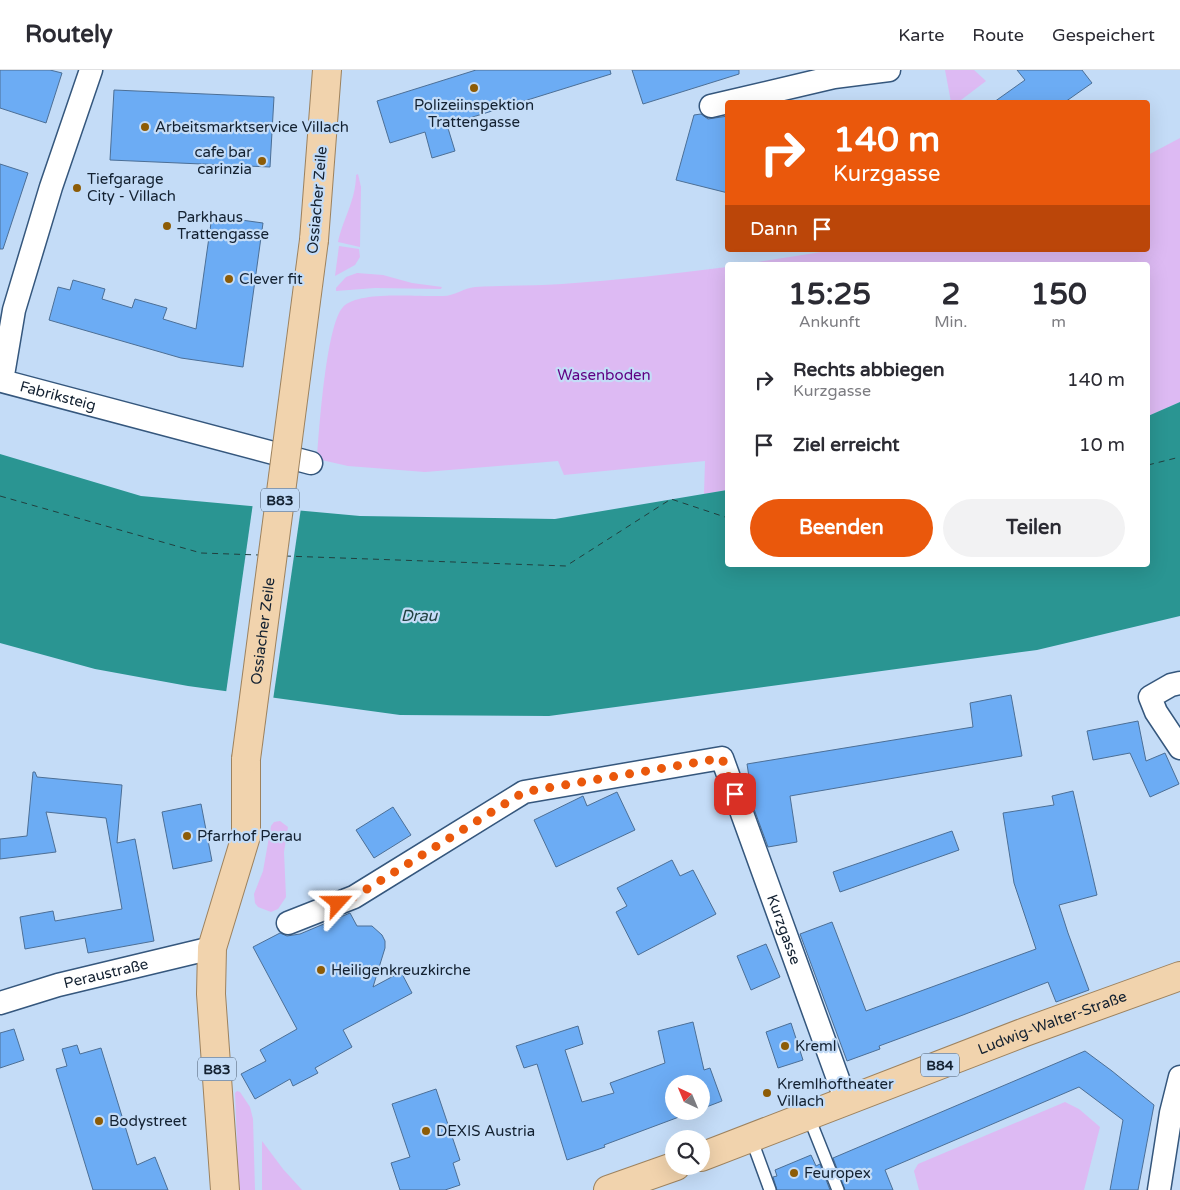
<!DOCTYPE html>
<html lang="de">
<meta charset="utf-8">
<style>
body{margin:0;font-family:"Varela Round",sans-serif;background:#f2f2f3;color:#2b2b33;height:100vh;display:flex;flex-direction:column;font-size:19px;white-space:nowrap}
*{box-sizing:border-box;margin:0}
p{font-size:16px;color:#7c7c81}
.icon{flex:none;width:28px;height:28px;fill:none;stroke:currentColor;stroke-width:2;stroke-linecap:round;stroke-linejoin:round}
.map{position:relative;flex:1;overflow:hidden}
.side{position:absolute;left:725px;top:192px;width:425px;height:305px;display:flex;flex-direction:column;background:#fff;border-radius:5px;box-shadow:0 5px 20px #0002}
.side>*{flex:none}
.top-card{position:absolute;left:725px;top:30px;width:425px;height:152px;border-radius:5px;box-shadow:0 5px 20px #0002;background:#ea580c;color:#fff;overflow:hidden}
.needle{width:32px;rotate:316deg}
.buttons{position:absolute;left:665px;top:1005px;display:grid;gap:10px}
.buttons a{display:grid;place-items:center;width:45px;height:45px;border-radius:50%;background:#fff;box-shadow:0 5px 20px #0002;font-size:25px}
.pin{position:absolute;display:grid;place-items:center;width:42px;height:42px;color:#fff;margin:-21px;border-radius:10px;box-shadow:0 2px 8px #0006}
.me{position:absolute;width:55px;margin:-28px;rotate:66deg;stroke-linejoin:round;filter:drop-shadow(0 0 4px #0008)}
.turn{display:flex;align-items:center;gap:18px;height:105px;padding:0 25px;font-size:22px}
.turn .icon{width:65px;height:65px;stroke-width:2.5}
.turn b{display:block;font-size:35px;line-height:42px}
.then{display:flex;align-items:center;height:48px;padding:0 25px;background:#0003;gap:10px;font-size:19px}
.eta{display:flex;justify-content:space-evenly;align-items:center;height:85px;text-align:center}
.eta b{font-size:30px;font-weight:700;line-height:35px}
.primary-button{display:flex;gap:10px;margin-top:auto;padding:10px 25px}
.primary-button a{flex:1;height:58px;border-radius:30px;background:#ea580c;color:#fff;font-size:20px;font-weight:700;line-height:58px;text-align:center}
.primary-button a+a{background:#f2f2f3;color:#2b2b33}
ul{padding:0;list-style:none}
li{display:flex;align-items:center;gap:15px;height:65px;padding:0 25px}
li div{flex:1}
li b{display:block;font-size:19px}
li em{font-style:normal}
header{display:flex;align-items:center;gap:30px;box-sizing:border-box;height:70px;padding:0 25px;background:#fff;border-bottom:1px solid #e1e1e2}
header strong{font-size:24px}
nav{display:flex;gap:28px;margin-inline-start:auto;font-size:18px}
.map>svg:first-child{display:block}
.green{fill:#ddbaf3}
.water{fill:#2a9592}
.pier{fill:#c4dcf7}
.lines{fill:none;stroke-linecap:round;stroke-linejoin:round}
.ferry{stroke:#21403f;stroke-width:1;stroke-dasharray:6 5;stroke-linecap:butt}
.building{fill:#6cacf4;stroke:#4c6f96}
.service-casing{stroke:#35577d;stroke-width:14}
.minor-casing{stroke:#35577d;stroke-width:25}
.primary-casing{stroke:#9d825e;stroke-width:30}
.service{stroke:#fff;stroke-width:11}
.minor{stroke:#fff;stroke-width:22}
.primary{stroke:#f1d3ad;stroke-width:28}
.primary-bridge-casing{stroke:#9d825e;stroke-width:30;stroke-linecap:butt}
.primary-bridge{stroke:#f1d3ad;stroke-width:28}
.route{stroke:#ea580c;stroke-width:9;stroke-dasharray:0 16.2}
.poi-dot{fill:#8d5c06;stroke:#c4dcf7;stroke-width:2}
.labels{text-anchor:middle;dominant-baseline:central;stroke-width:4.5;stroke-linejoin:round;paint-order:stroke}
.shield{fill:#c4dcf7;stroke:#48596c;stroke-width:1}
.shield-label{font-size:14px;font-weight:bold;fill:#132131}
.poi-label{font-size:15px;fill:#132131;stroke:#c4dcf7;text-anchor:start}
.street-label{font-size:15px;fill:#132131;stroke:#c4dcf7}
.park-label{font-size:15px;fill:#5f0083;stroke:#c4dcf7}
.water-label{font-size:16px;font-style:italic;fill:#21403f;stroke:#c4dcf7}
</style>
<header>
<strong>Routely</strong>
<nav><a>Karte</a><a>Route</a><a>Gespeichert</a></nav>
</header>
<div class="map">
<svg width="1180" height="1120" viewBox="0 0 1180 1120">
<rect width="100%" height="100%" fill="#c4dcf7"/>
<!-- green -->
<g class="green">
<polygon points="945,0 974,0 986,11 961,30 961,32 951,32"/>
<polygon points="1180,68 1180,332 1148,346 1148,195 739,195 834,180 1148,180 1148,85"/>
<path d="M358 104 361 117 360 177 338 172C343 149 356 130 356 105Z"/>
<polygon points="339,176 359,179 360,187 355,195 335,206"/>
<path d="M727 197V420L704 424 705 391 564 405 558 391 425 402 348 396 317 389C319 361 326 255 343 237 358 220 419 227 443 226 454 226 464 218 475 217 503 215 533 216 562 214 617 210 673 204 727 197Z"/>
<polygon points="357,203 383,205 412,213 442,217 441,219 375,218 336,221 336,218 346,207"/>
<polygon points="280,751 288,757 284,782 286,827 278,839 271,842 258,837 255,833 254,824 263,801 271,756 274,752"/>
<polygon points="237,1021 240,1022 250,1037 253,1049 255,1120 239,1120 235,1023"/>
<polygon points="1065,1032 1079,1039 1100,1057 1084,1120 919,1120 914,1101 918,1094"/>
<polygon points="262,1071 283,1099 302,1120 262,1120"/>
</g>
<!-- water -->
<polygon class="water" points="1180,332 1180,546 1037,580 549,646 400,645 188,616 95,599 0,573 0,384 141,426 360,446 555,449 727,420 728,495 1148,495 1148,346"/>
<!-- pier -->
<polygon class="pier" points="253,433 301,438 273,630 226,623"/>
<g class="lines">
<!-- ferry -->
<g class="ferry">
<polyline points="1148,395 1180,387"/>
<polyline points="0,426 201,483 259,485"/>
<polyline points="285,486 566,496 671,429 728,448"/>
</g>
</g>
<!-- building -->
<g class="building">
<polygon points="0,0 50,0 62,3 46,53 0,38"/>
<polygon points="476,0 610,0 611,4 447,55 455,81 432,88 425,62 390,73 377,31"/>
<polygon points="632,0 739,0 739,4 643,34"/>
<polygon points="1017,0 1082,0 1092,13 1065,32 994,32 1025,10"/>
<polygon points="114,20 274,27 270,97 110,90"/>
<polygon points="701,44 708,49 728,46 728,123 676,110 694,45"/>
<polygon points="0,94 28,103 3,179 0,179"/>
<polygon points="212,146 263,153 243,297 181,288 49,250 58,217 70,220 73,210 105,219 102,229 132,238 135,229 167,238 163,249 196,259"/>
<polygon points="1011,625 1022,686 790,726 797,772 768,777 754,739 747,694 973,657 970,633"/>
<polygon points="1138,651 1146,691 1165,683 1179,714 1150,727 1130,683 1093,690 1087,661"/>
<polygon points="33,702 35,702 37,707 122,715 117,773 135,769 154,871 88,883 85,868 25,879 20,847 53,841 55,851 122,839 106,748 46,742 56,782 0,789 0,769 27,766"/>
<polygon points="1073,721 1097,825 1059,835 1068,863 1089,920 1056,932 1048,912 963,945 879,976 880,979 847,991 800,864 832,852 866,941 1036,879 1014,813 1003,743 1054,735 1052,726"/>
<polygon points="617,722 635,760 556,797 534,750 583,726 587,736"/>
<polygon points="201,734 212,791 173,799 162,742"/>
<polygon points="393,737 411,765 374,788 356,760"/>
<polygon points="952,761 959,780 840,822 833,802"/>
<polygon points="672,790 680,806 693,800 716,844 638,885 616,842 627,836 617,818"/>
<polygon points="350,843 357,856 372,856 382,865 385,871 385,878 373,917 401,902 412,923 343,960 352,977 315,998 318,1003 293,1016 290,1009 255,1029 241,1004 266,991 260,980 297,959 253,877 280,863 287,866 300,864"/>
<polygon points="766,874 780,907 751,920 737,886"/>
<polygon points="693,952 704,1000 710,998 722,1031 701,1039 701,1014 674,1014 674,1041 695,1041 604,1075 605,1077 567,1090 537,994 524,998 516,976 578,956 583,974 565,980 582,1032 614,1023 610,1013 665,993 658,961"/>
<polygon points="791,953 803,990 778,998 766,962"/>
<polygon points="14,959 24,990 0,998 0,963"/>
<polygon points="77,975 80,984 101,978 137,1095 155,1087 168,1120 93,1120 56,999 67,996 62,979"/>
<polygon points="1085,981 1112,1001 1154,1035 1138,1120 1110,1120 1123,1050 1079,1017 885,1100 893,1120 845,1120 833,1088"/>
<polygon points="436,1019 460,1090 453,1093 460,1115 445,1120 400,1120 391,1093 410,1087 392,1034"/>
<polygon points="811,1085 816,1096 820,1094 830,1120 777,1120 773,1107 777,1106 775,1100"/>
</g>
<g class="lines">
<!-- service casing -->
<g class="service-casing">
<g id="service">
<polyline points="808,1045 838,1120"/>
<polyline points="751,1068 770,1120"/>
</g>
</g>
<!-- minor casing -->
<g class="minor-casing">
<g id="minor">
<path id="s1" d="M91 0 51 117 14 240 2 311 311 393"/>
<polyline points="711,36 834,7 889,0"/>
<polyline points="1180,613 1171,615 1150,627 1156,642 1180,678"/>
<path id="s2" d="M288 853 354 827 524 722 722 688 846 1031"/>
<path id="s3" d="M0 933 58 915 212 878"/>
<polyline points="1159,1120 1171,1043 1180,1007"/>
</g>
</g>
<!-- primary casing -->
<g class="primary-casing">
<g id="primary">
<polyline points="314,170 327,0"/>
<path id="s4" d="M701 1087 1025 962 1180 906"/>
<polyline points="225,1120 211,924 212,878 246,766 246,689"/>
<polyline points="608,1120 676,1096"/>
</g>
</g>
<!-- service -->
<use href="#service" class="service"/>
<!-- minor -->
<use href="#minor" class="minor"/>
<!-- primary -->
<use href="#primary" class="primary"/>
<!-- primary-bridge casing -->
<g class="primary-bridge-casing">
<g id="primary-bridge">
<path id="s5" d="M246 689 314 170"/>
</g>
</g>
<!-- primary-bridge -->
<use href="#primary-bridge" class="primary-bridge"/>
</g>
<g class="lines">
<!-- route -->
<polyline class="route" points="338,833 354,827 524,722 722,688 735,724"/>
</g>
<!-- markers -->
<g class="poi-dot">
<circle cx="474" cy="18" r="5"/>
<circle cx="145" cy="57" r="5"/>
<circle cx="262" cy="91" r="5"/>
<circle cx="77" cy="118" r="5"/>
<circle cx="167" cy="156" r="5"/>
<circle cx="229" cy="209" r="5"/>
<circle cx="187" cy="766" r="5"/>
<circle cx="321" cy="900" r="5"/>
<circle cx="785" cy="976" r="5"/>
<circle cx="767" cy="1023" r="5"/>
<circle cx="99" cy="1051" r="5"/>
<circle cx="426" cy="1061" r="5"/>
<circle cx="794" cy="1103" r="5"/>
</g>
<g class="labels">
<!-- shield labels -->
<g class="shield">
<rect x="261" y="418.5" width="38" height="23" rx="4"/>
<rect x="921" y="983.5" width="38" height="23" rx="4"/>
<rect x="198" y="987.5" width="38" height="23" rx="4"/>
</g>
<g class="shield-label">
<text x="280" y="430">B83</text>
<text x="940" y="995">B84</text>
<text x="217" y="999">B83</text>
</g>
<!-- poi labels -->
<g class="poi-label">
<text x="474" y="35" text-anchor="middle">Polizeiinspektion<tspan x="474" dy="17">Trattengasse</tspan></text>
<text x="155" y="57">Arbeitsmarktservice Villach</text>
<text x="252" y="82" text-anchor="end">cafe bar<tspan x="252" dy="17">carinzia</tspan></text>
<text x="87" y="109">Tiefgarage<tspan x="87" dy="17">City - Villach</tspan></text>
<text x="177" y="147">Parkhaus<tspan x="177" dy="17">Trattengasse</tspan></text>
<text x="239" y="209">Clever fit</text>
<text x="197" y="766">Pfarrhof Perau</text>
<text x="331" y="900">Heiligenkreuzkirche</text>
<text x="795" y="976">Kreml</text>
<text x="777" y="1014">Kremlhoftheater<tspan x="777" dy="17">Villach</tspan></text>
<text x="109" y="1051">Bodystreet</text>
<text x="436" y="1061">DEXIS Austria</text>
<text x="804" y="1103">Feuropex</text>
</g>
<!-- street labels -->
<g class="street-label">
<text transform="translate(317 130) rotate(-85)">Ossiacher Zeile</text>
<text stroke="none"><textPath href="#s1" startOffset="382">Fabriksteig</textPath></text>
<text stroke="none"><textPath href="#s5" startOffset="129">Ossiacher Zeile</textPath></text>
<text stroke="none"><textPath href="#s2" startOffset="654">Kurzgasse</textPath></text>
<text stroke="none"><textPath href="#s3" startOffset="110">Peraustraße</textPath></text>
<text stroke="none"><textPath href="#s4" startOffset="376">Ludwig-Walter-Straße</textPath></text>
</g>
<!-- park labels -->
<g class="park-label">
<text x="604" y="305">Wasenboden</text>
</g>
<!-- water labels -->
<g class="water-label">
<text x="419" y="546">Drau</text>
</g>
</g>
</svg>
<div class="buttons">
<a><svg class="needle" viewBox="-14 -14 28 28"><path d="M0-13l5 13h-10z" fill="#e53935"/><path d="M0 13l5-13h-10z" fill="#7c7c81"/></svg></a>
<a><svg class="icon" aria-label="search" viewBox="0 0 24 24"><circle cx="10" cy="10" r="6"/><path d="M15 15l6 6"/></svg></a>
</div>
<div class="pin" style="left:735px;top:724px;background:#d93025"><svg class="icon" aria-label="arrive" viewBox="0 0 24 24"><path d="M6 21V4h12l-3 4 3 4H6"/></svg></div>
<svg class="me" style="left:338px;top:833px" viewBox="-20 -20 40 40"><path d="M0-17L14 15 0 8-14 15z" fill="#ea580c" stroke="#fff" stroke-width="4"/></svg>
<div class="top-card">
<div class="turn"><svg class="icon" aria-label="right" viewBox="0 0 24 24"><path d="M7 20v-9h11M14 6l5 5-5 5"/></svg><div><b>140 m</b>Kurzgasse</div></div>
<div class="then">Dann<svg class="icon" aria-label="arrive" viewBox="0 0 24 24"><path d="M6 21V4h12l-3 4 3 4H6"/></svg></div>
</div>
<section class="side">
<div class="eta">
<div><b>15:25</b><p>Ankunft</p></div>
<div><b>2</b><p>Min.</p></div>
<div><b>150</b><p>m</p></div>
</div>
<ul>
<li><svg class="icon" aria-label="right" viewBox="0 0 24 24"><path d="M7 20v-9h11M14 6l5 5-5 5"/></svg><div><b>Rechts abbiegen</b><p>Kurzgasse</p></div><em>140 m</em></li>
<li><svg class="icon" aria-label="arrive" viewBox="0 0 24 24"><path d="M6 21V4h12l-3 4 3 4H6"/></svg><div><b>Ziel erreicht</b></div><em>10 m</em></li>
</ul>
<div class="primary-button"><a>Beenden</a><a>Teilen</a></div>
</section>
</div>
